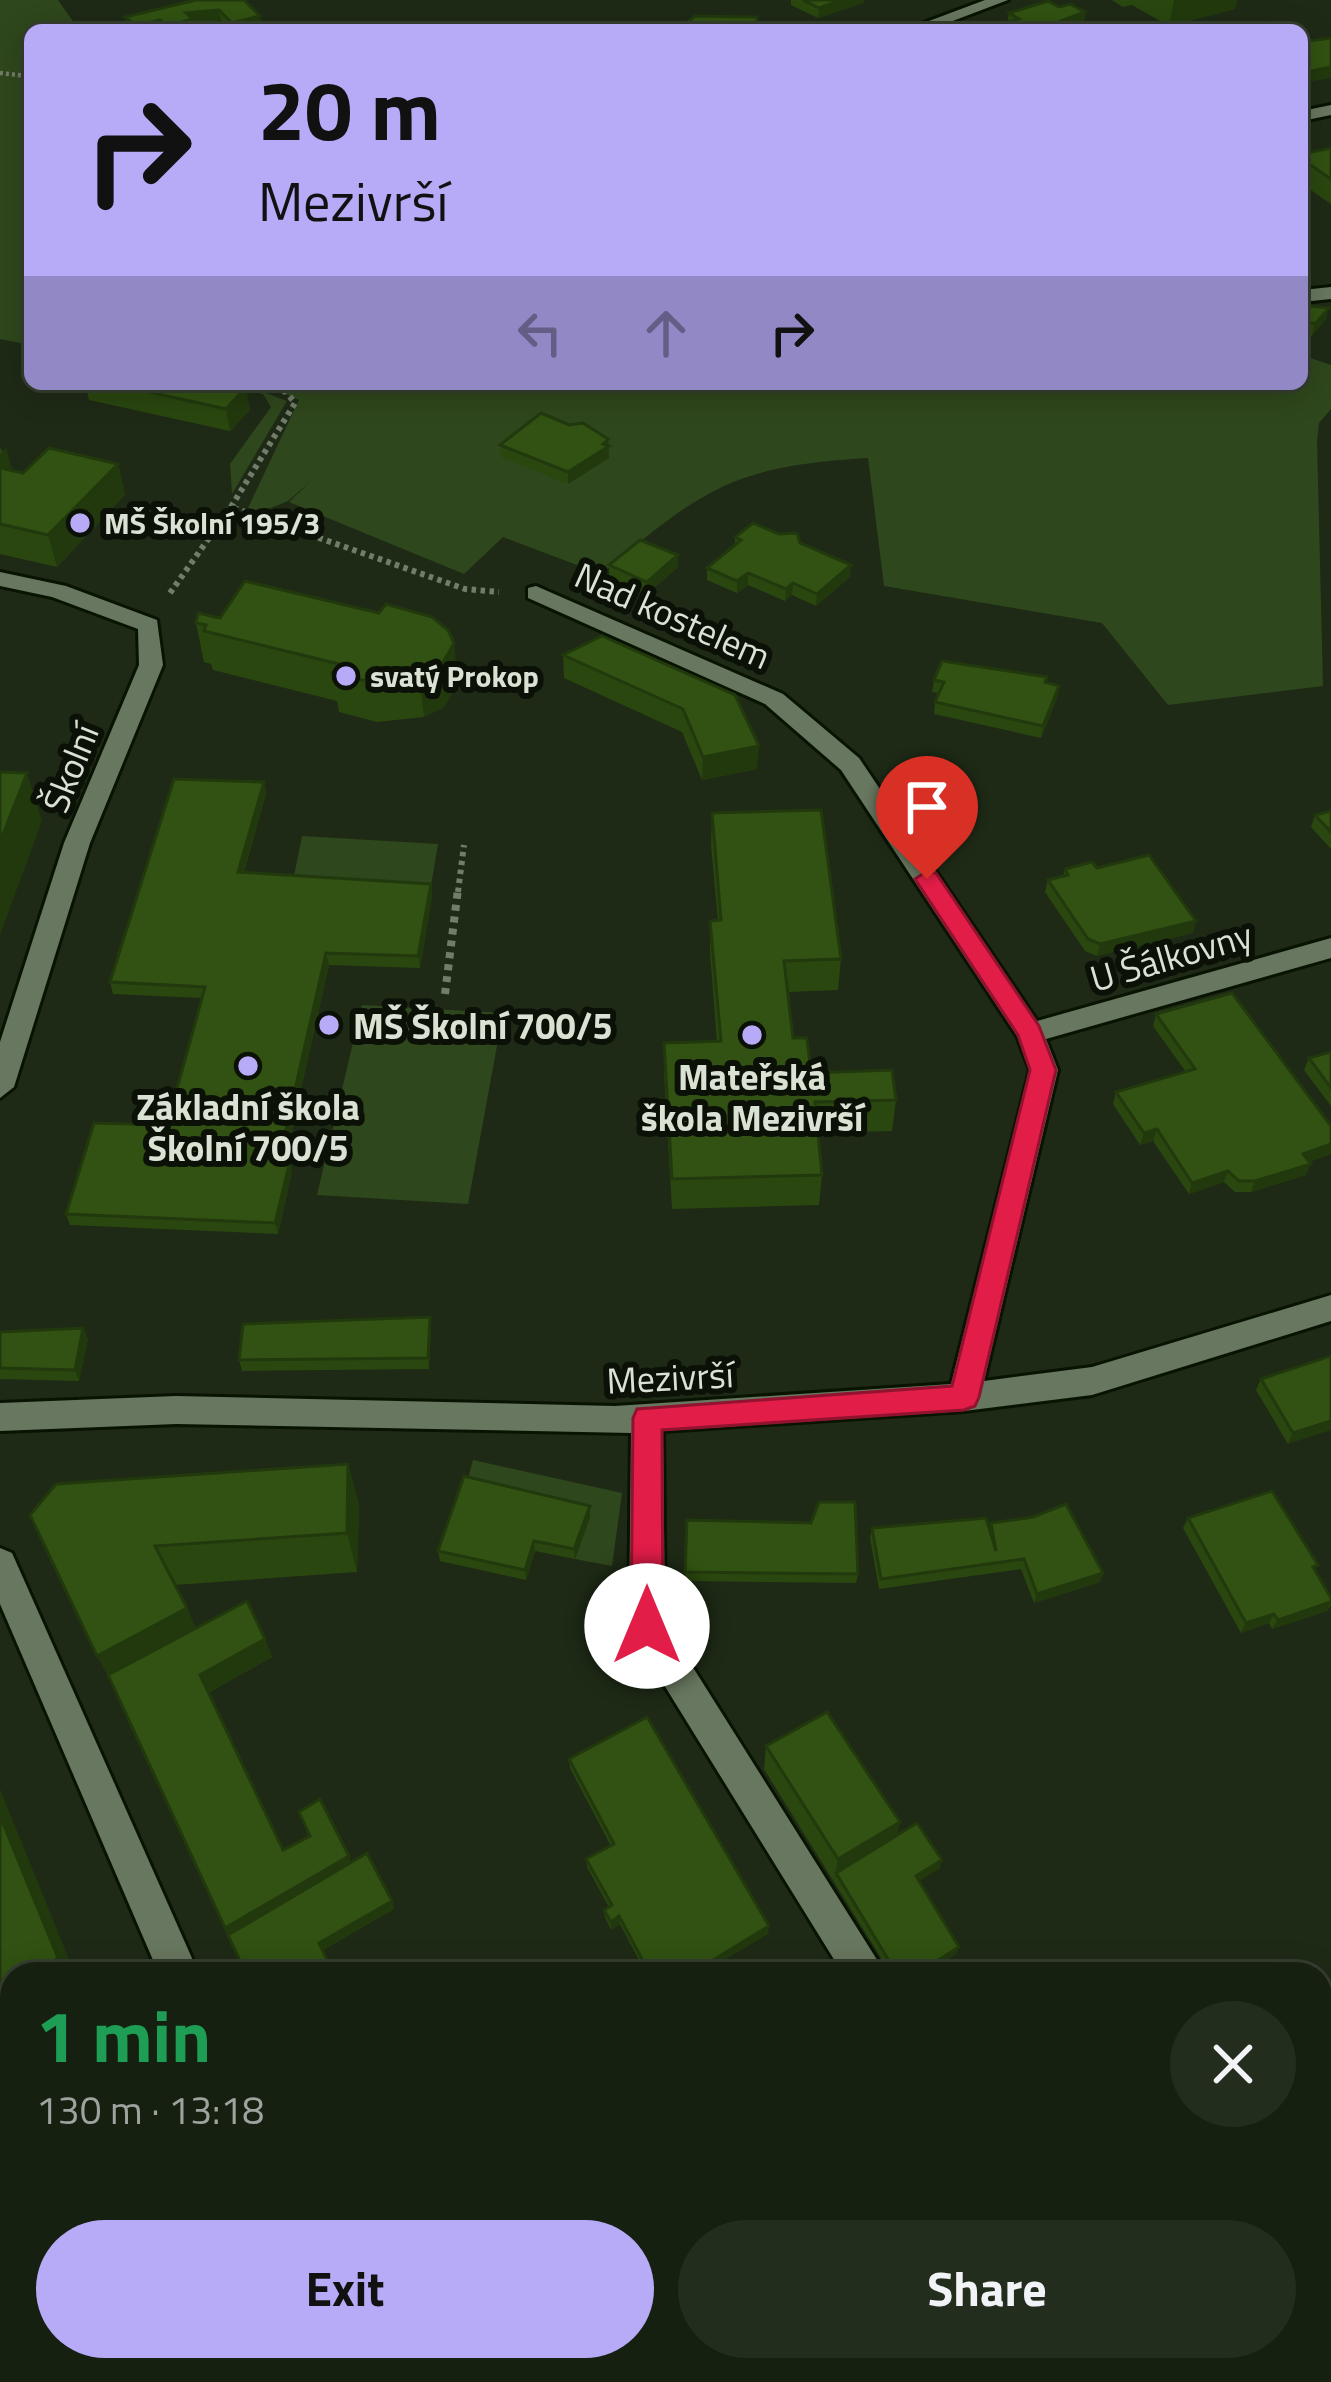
<!DOCTYPE html>
<meta charset="utf-8">
<style>
body{margin:0;font-family:"Titillium Web",sans-serif;background:#232d1e;color:#f1f3f6;height:100vh;display:flex;flex-direction:column;font-size:45px;white-space:nowrap}
*{box-sizing:border-box;margin:0}
p{font-size:39px;color:#9ea39f}
.icon{flex:none;width:66px;height:66px;fill:none;stroke:currentColor;stroke-width:2;stroke-linecap:round;stroke-linejoin:round}
.map{position:relative;flex:1;overflow:hidden}
.sheet{position:absolute;left:0px;top:1962px;width:1332px;height:420px;display:flex;flex-direction:column;background:#162010;border-radius:36px 36px 0 0;box-shadow:0 6px 30px #0003,0 0 0 3px #353e30}
.sheet>*{flex:none}
.top-card{position:absolute;left:24px;top:24px;width:1284px;height:366px;border-radius:18px;box-shadow:0 6px 30px #0003,0 0 0 3px #353e30;background:#b7abf8;color:#111;overflow:hidden}
.pin{position:absolute;display:grid;place-items:center;width:102px;height:102px;color:#fff;margin:-123px -51px;border-radius:50% 50% 50% 0;rotate:-45deg;box-shadow:0 0 12px #0007}
.pin .icon{rotate:45deg}
.me{position:absolute;width:132px;margin:-66px;rotate:0deg;stroke-linejoin:round;filter:drop-shadow(0 0 9px #0008)}
.turn{display:flex;align-items:center;gap:42px;height:252px;padding:0 36px;font-size:54px}
.turn .icon{width:156px;height:156px;stroke-width:2.5}
.turn b{display:block;font-size:84px;line-height:102px}
.lanes{display:flex;align-items:center;height:114px;padding:0 36px;background:#0003;justify-content:center;gap:60px;direction:ltr}
.lanes .off{opacity:.35}
.round{display:grid;place-items:center;flex:none;width:126px;height:126px;border-radius:63px;background:#232d1e}
.overview{display:flex;align-items:center;justify-content:space-between;height:204px;padding:0 36px}
h1{font-size:72px;font-weight:700;line-height:90px;color:#1e9e55}
.button{display:flex;gap:24px;margin-top:auto;padding:24px 36px}
.button a{flex:1;height:138px;border-radius:72px;background:#b7abf8;color:#111;font-size:48px;font-weight:700;line-height:138px;text-align:center}
.button a+a{background:#232d1e;color:#f1f3f6}
.map>svg:first-child{display:block}
.green{fill:#2f471c}
.lines{fill:none;stroke-linecap:round;stroke-linejoin:round}
.minor-casing{stroke:#081302;stroke-width:6}
.path-far2{stroke:#717c6a;stroke-width:4.5;stroke-dasharray:3 3;stroke-linecap:butt}
.path-far1{stroke:#717c6a;stroke-width:6;stroke-dasharray:4.5 4.5;stroke-linecap:butt}
.path{stroke:#717c6a;stroke-width:8;stroke-dasharray:6 6;stroke-linecap:butt}
.minor{fill:#68775f;fill-rule:evenodd}
.wall{fill:#2a470f}
.shaded-wall{fill:#22390d}
.building{fill:#315212;stroke:#22390d;stroke-width:3}
.route{fill:#e11d48;stroke:#92132f;stroke-width:3}
.poi-dot{fill:#b7abf8;stroke:#0c1108;stroke-width:4.5}
.labels{text-anchor:middle;dominant-baseline:central;stroke-width:12;stroke-linejoin:round;paint-order:stroke}
.far-poi-label{font-size:30px;font-weight:bold;fill:#dae2d4;stroke:#0c1108;text-anchor:start}
.street-label{font-size:36px;fill:#dae2d4;stroke:#0c1108}
.poi-label{font-size:36px;font-weight:bold;fill:#dae2d4;stroke:#0c1108}
</style>
<div class="map">
<svg width="1331" height="2382" viewBox="0 0 1331 2382">
<rect width="100%" height="100%" fill="#1e2a16"/>
<!-- green -->
<g class="green">
<polygon points="0,0 58,0 79,30 30,30 30,345 0,339"/>
<path d="M1302 355 1331 365V409L1319 423 1317 441 1323 686 1168 705 1102 623 884 586 868 458C732 466 703 489 601 574L503 537 464 574 289 502 312 480 288 501 261 512 248 508 299 400 262 384H1302Z"/>
<polygon points="214,384 243,384 287,401 232,494 230,464 271,407 263,394"/>
<polygon points="302,836 438,844 430,892 292,886"/>
<polygon points="362,1005 503,1013 468,1204 317,1195"/>
<polygon points="473,1460 622,1493 612,1566 575,1559 590,1517 466,1486"/>
</g>
<g class="lines">
<!-- minor casing -->
<g class="minor-casing">
<g id="minor">
<polygon points="985,0 1008,0 929,30 905,30"/>
<polygon points="1331,105 1331,115 1302,121 1302,111"/>
<polygon points="1331,287 1331,299 1302,302 1302,290"/>
<polygon points="0,572 66,586 157,620 163,665 90,843 14,1087 0,1098 0,1042 64,843 139,665 138,629 52,597 0,586"/>
<polygon points="536,586 783,694 859,758 1037,1021 1331,938 1331,958 1046,1039 1058,1070 984,1381 1092,1367 1331,1295 1331,1321 1092,1395 964,1411 663,1431 665,1623 886,1974 843,1974 635,1638 629,1626 631,1433 176,1424 0,1431 0,1403 176,1396 615,1406 951,1384 1030,1070 1017,1036 841,770 765,704 528,598 528,588"/>
<polygon points="0,1548 12,1553 199,1974 159,1974 0,1604"/>
<polygon points="12,2067 12,2110 0,2115 0,2072"/>
<polygon points="313,2370 357,2370 362,2382 318,2382"/>
<polygon points="1093,2370 1139,2370 1144,2382 1098,2382"/>
</g>
</g>
<!-- path-far2 -->
<g class="path-far2">
<polyline points="0,73 27,76 30,81"/>
<polyline points="262,384 278,389"/>
</g>
<!-- path-far1 -->
<g class="path-far1">
<polyline points="231,507 295,403 286,392 269,386"/>
<polyline points="170,593 231,507 465,589 499,592"/>
<polyline points="458,892 464,845"/>
</g>
<!-- path -->
<polyline class="path" points="445,994 458,889"/>
<!-- minor -->
<use href="#minor" class="minor"/>
</g>
<!-- wall -->
<g class="wall">
<polygon points="196,0 262,27 248,30 231,30 221,20 194,23 195,30 130,30 127,28 125,17"/>
<polygon points="791,0 864,0 863,3 818,18 791,5"/>
<polygon points="1112,0 1237,0 1235,9 1169,26 1132,5 1123,7"/>
<polygon points="1059,7 1085,12 1084,22 1064,30 1010,30 1010,26 1007,24 1009,13"/>
<polygon points="1331,148 1331,204 1302,184 1302,154"/>
<polygon points="1302,305 1326,319 1312,336 1302,333"/>
<polygon points="85,384 231,384 250,410 230,431 89,400"/>
<polygon points="608,439 609,458 568,484 501,457 500,445"/>
<polygon points="0,447 12,471 23,473 118,464 125,495 57,567 0,554"/>
<polygon points="735,537 800,543 850,577 816,606 792,595 785,601 748,585 737,593 707,580 707,568 735,545"/>
<polygon points="609,565 678,567 647,594 609,577"/>
<polygon points="196,623 458,683 444,707 424,717 377,722 339,712 337,701 213,670 211,664 204,662"/>
<polygon points="602,636 757,769 702,780 682,732 564,678 563,655"/>
<polygon points="934,680 1046,682 1059,686 1057,698 1041,738 934,714 935,702 939,693 932,692"/>
<polygon points="264,782 266,794 244,872 431,884 432,896 420,968 329,965 285,1160 292,1172 278,1234 70,1225 66,1214 167,1125 202,998 113,994 110,982"/>
<polygon points="1331,811 1331,849 1311,827 1315,815"/>
<polygon points="712,813 841,959 838,990 788,992 793,1038 811,1073 896,1100 892,1131 818,1133 822,1175 819,1205 672,1209 664,1074 664,1043 717,1041 710,952 710,921 718,920 711,845"/>
<polygon points="1097,868 1196,921 1193,933 1097,956 1085,951 1045,892 1048,880 1063,876 1065,869"/>
<polygon points="1156,1014 1331,1126 1331,1154 1309,1162 1306,1175 1251,1192 1235,1192 1224,1182 1189,1194 1153,1141 1140,1145 1113,1104 1116,1092 1186,1072 1153,1026"/>
<polygon points="1331,1052 1331,1106 1304,1070 1309,1058"/>
<polygon points="431,1327 429,1369 242,1371 239,1360"/>
<polygon points="83,1328 88,1339 79,1381 0,1379 0,1332"/>
<polygon points="1331,1356 1288,1444 1256,1390 1261,1379"/>
<polygon points="348,1464 359,1505 357,1572 175,1585 196,1628 265,1639 272,1657 208,1693 283,1850 349,1856 351,1863 392,1901 394,1909 323,1950 246,1974 108,1675 30,1515"/>
<polygon points="590,1506 590,1516 575,1559 535,1551 526,1580 440,1561 438,1551"/>
<polygon points="1033,1517 1100,1582 1034,1603 1021,1569 879,1589 870,1538 872,1528 989,1530 991,1523"/>
<polygon points="1188,1518 1315,1571 1331,1598 1331,1605 1327,1611 1272,1629 1269,1623 1241,1633 1183,1528"/>
<polygon points="687,1520 811,1523 858,1574 856,1583 685,1581"/>
<polygon points="766,1746 897,1835 942,1860 939,1869 919,1880 956,1954 925,1974 891,1974 764,1769"/>
<polygon points="569,1759 768,1934 640,1962 620,1924 611,1930 605,1917 604,1910 609,1907 587,1867 586,1859 611,1846 570,1768"/>
<polygon points="1331,2070 1331,2164 1320,2149 1320,2078"/>
<polygon points="1215,2370 1284,2370 1268,2382 1223,2382"/>
</g>
<!-- shaded-wall -->
<g class="shaded-wall">
<polygon points="842,0 864,0 863,3 818,18 819,8"/>
<polygon points="1174,0 1237,0 1235,9 1169,26"/>
<polygon points="219,10 221,20 194,23 195,30 168,30 167,26 186,13"/>
<polygon points="1085,12 1084,22 1064,30 1040,29"/>
<polygon points="260,16 262,27 248,30 233,30 232,23"/>
<polygon points="160,20 162,30 136,30 136,26"/>
<polygon points="1331,67 1331,78 1302,83 1302,73"/>
<polygon points="1329,308 1326,319 1312,336 1315,324"/>
<polygon points="246,387 250,410 230,431 226,409"/>
<polygon points="608,439 609,458 568,484 568,472"/>
<polygon points="6,448 15,480 0,495 0,454"/>
<polygon points="118,464 125,495 57,567 48,535"/>
<polygon points="678,555 678,567 647,594 647,582"/>
<polygon points="851,565 850,577 816,606 817,594"/>
<polygon points="748,573 748,585 737,593 737,581"/>
<polygon points="793,583 792,595 785,601 786,589"/>
<polygon points="454,643 458,683 444,707 424,717 419,678"/>
<polygon points="1059,686 1057,698 1041,738 1043,726"/>
<polygon points="759,746 757,769 702,780 703,757"/>
<polygon points="27,773 42,821 0,935 0,842"/>
<polygon points="264,782 266,794 240,884 238,872"/>
<polygon points="431,884 432,896 420,968 418,956"/>
<polygon points="1196,921 1193,933 1097,956 1100,944"/>
<polygon points="326,953 329,965 282,1171 279,1160"/>
<polygon points="1157,1129 1153,1141 1140,1145 1144,1133"/>
<polygon points="1331,1144 1331,1154 1299,1165 1303,1154"/>
<polygon points="290,1161 292,1172 278,1234 275,1223"/>
<polygon points="1311,1164 1306,1175 1251,1192 1255,1181"/>
<polygon points="1228,1171 1224,1182 1189,1194 1192,1183"/>
<polygon points="430,1317 431,1327 429,1369 428,1358"/>
<polygon points="83,1328 88,1339 79,1381 75,1370"/>
<polygon points="1331,1421 1331,1430 1288,1444 1293,1433"/>
<polygon points="348,1464 359,1505 357,1572 347,1533"/>
<polygon points="590,1506 590,1516 575,1559 574,1549"/>
<polygon points="534,1541 535,1551 526,1580 525,1570"/>
<polygon points="1103,1573 1100,1582 1034,1603 1037,1594"/>
<polygon points="1331,1602 1327,1611 1272,1629 1278,1620"/>
<polygon points="187,1608 204,1646 117,1693 97,1656"/>
<polygon points="1274,1614 1269,1623 1241,1633 1246,1623"/>
<polygon points="265,1639 272,1657 207,1693 200,1675"/>
<polygon points="0,1789 75,1974 33,1974 0,1816"/>
<polygon points="900,1822 895,1844 836,1873 834,1881 838,1859"/>
<polygon points="349,1856 354,1871 233,1943 225,1928"/>
<polygon points="942,1860 939,1869 914,1884 916,1876"/>
<polygon points="392,1901 394,1909 322,1950 319,1943"/>
<polygon points="619,1916 620,1924 611,1930 611,1922"/>
<polygon points="769,1926 768,1934 701,1974 690,1974"/>
<polygon points="959,1947 956,1954 925,1974 916,1974"/>
<polygon points="12,1987 12,2031 0,2039 0,1995"/>
<polygon points="12,2314 12,2323 0,2331 0,2322"/>
<polygon points="715,2370 714,2373 698,2382 691,2382"/>
</g>
<!-- building -->
<g class="building">
<polygon points="196,0 244,0 260,16 232,23 219,10 186,13 193,19 167,26 160,20 136,26 125,17"/>
<polygon points="803,0 842,0 819,8"/>
<polygon points="1048,1 1059,7 1070,4 1085,12 1040,29 1011,21 1019,19 1009,13"/>
<polygon points="695,16 757,17 757,23 769,26 765,29 769,30 678,30"/>
<polygon points="1331,38 1331,67 1302,73 1302,42"/>
<polygon points="1331,148 1331,179 1302,159 1302,154"/>
<polygon points="1302,305 1329,308 1315,324 1306,321 1302,325"/>
<polygon points="113,384 231,384 246,387 226,409"/>
<polygon points="541,413 569,425 583,423 608,439 603,444 609,446 568,472 500,445"/>
<polygon points="49,448 118,464 48,535 0,524 0,468 23,473"/>
<polygon points="753,523 779,534 797,533 800,543 851,565 817,594 793,583 786,589 748,573 737,581 707,568 741,540 735,537"/>
<polygon points="640,540 678,555 647,582 609,565"/>
<polygon points="245,581 379,613 386,604 432,617 448,630 454,643 440,668 419,678 371,682 332,673 339,664 204,631 206,625 196,623 198,613 220,618"/>
<polygon points="602,636 735,695 759,746 703,757 683,709 563,655"/>
<polygon points="942,661 1047,677 1045,682 1059,686 1043,726 935,702 944,682 934,680"/>
<polygon points="0,772 27,773 0,842"/>
<polygon points="174,779 264,782 238,872 431,884 418,956 326,953 279,1160 290,1161 275,1223 66,1214 94,1123 167,1125 205,987 110,982"/>
<polygon points="821,810 841,959 784,961 793,1038 807,1038 811,1073 892,1070 896,1100 815,1102 822,1175 672,1179 664,1043 721,1041 710,921 721,920 712,813"/>
<polygon points="1331,811 1331,832 1315,815"/>
<polygon points="1149,855 1196,921 1100,944 1088,939 1048,880 1068,875 1065,869 1092,862 1097,868"/>
<polygon points="1232,993 1331,1126 1331,1144 1303,1154 1311,1164 1255,1181 1239,1181 1228,1171 1192,1183 1157,1129 1144,1133 1116,1092 1195,1069 1156,1014"/>
<polygon points="1331,1052 1331,1088 1309,1058"/>
<polygon points="430,1317 428,1358 239,1360 243,1324"/>
<polygon points="83,1328 75,1370 0,1368 0,1332"/>
<polygon points="1331,1356 1331,1421 1293,1433 1261,1379"/>
<polygon points="348,1464 347,1533 155,1546 187,1608 97,1656 30,1515 56,1484"/>
<polygon points="464,1476 590,1506 574,1549 534,1541 525,1570 438,1551"/>
<polygon points="1272,1491 1318,1565 1313,1567 1331,1598 1331,1602 1278,1620 1274,1614 1246,1623 1188,1518"/>
<polygon points="819,1502 855,1502 858,1574 685,1572 687,1520 811,1523"/>
<polygon points="1066,1504 1103,1573 1037,1594 1024,1559 881,1579 872,1528 986,1518 996,1551 991,1523 1033,1517"/>
<polygon points="247,1601 265,1639 200,1675 283,1850 310,1836 299,1812 320,1799 349,1856 225,1928 108,1675"/>
<polygon points="827,1712 900,1822 838,1859 766,1746"/>
<polygon points="647,1717 769,1926 690,1974 620,1974 643,1961 619,1916 611,1922 604,1910 612,1905 586,1859 614,1844 569,1759"/>
<polygon points="0,1816 58,1958 33,1974 12,1974 12,1987 0,1995"/>
<polygon points="917,1823 942,1860 916,1876 959,1947 916,1974 897,1974 836,1873"/>
<polygon points="367,1853 392,1901 319,1943 334,1974 246,1974 228,1935"/>
<polygon points="1331,2070 1331,2149 1320,2134 1320,2078"/>
<polygon points="12,2131 12,2314 0,2322 0,2138"/>
<polygon points="425,2370 617,2370 622,2382 431,2382"/>
<polygon points="676,2370 713,2370 691,2382 682,2382"/>
<polygon points="1224,2370 1284,2370 1268,2382 1232,2382"/>
</g>
<!-- route -->
<polygon class="route" points="927,871 936,873 1039,1026 1056,1070 979,1397 975,1406 964,1410 662,1430 663,1626 659,1637 647,1641 636,1637 631,1626 633,1418 637,1409 952,1386 1030,1070 1018,1035 915,879"/>
<!-- markers -->
<g class="poi-dot">
<circle cx="80" cy="523" r="12"/>
<circle cx="346" cy="676" r="12"/>
<circle cx="329" cy="1025" r="12"/>
<circle cx="752" cy="1035" r="12"/>
<circle cx="248" cy="1066" r="12"/>
</g>
<g class="labels">
<!-- far-poi labels -->
<g class="far-poi-label">
<text x="104" y="523">MŠ Školní 195/3</text>
<text x="370" y="676">svatý Prokop</text>
</g>
<!-- street labels -->
<g class="street-label">
<text transform="translate(673 615) rotate(24)">Nad kostelem</text>
<text transform="translate(70 768) rotate(-68)">Školní</text>
<text transform="translate(1171 956) rotate(-16)">U Šálkovny</text>
<text transform="translate(670 1377) rotate(-3)">Mezivrší</text>
</g>
<!-- poi labels -->
<g class="poi-label">
<text x="353" y="1025" text-anchor="start">MŠ Školní 700/5</text>
<text x="752" y="1076">Mateřská<tspan x="752" dy="41">škola Mezivrší</tspan></text>
<text x="248" y="1106">Základní škola<tspan x="248" dy="41">Školní 700/5</tspan></text>
</g>
</g>
</svg>
<div class="pin" style="left:927px;top:879px;background:#d93025"><svg class="icon" aria-label="arrive" viewBox="0 0 24 24"><path d="M6 21V4h12l-3 4 3 4H6"/></svg></div>
<svg class="me" style="left:647px;top:1626px" viewBox="-20 -20 40 40"><circle r="19" fill="#fff"/><path d="M0-13L10 11 0 6-10 11z" fill="#e11d48"/></svg>
<div class="top-card">
<div class="turn"><svg class="icon" aria-label="right" viewBox="0 0 24 24"><path d="M7 20v-9h11M14 6l5 5-5 5"/></svg><div><b>20 m</b>Mezivrší</div></div>
<div class="lanes"><svg class="icon off" aria-label="left" viewBox="0 0 24 24"><path d="M17 20v-9H6M10 6l-5 5 5 5"/></svg><svg class="icon off" aria-label="ahead" viewBox="0 0 24 24"><path d="M12 20V5M6 11l6-6 6 6"/></svg><svg class="icon" aria-label="right" viewBox="0 0 24 24"><path d="M7 20v-9h11M14 6l5 5-5 5"/></svg></div>
</div>
<section class="sheet">
<div class="overview"><div><h1>1 min</h1><p>130 m · 13:18</p></div><a class="round"><svg class="icon" aria-label="close" viewBox="0 0 24 24"><path d="M6 6l12 12M18 6L6 18"/></svg></a></div>
<div class="button"><a>Exit</a><a>Share</a></div>
</section>
</div>
